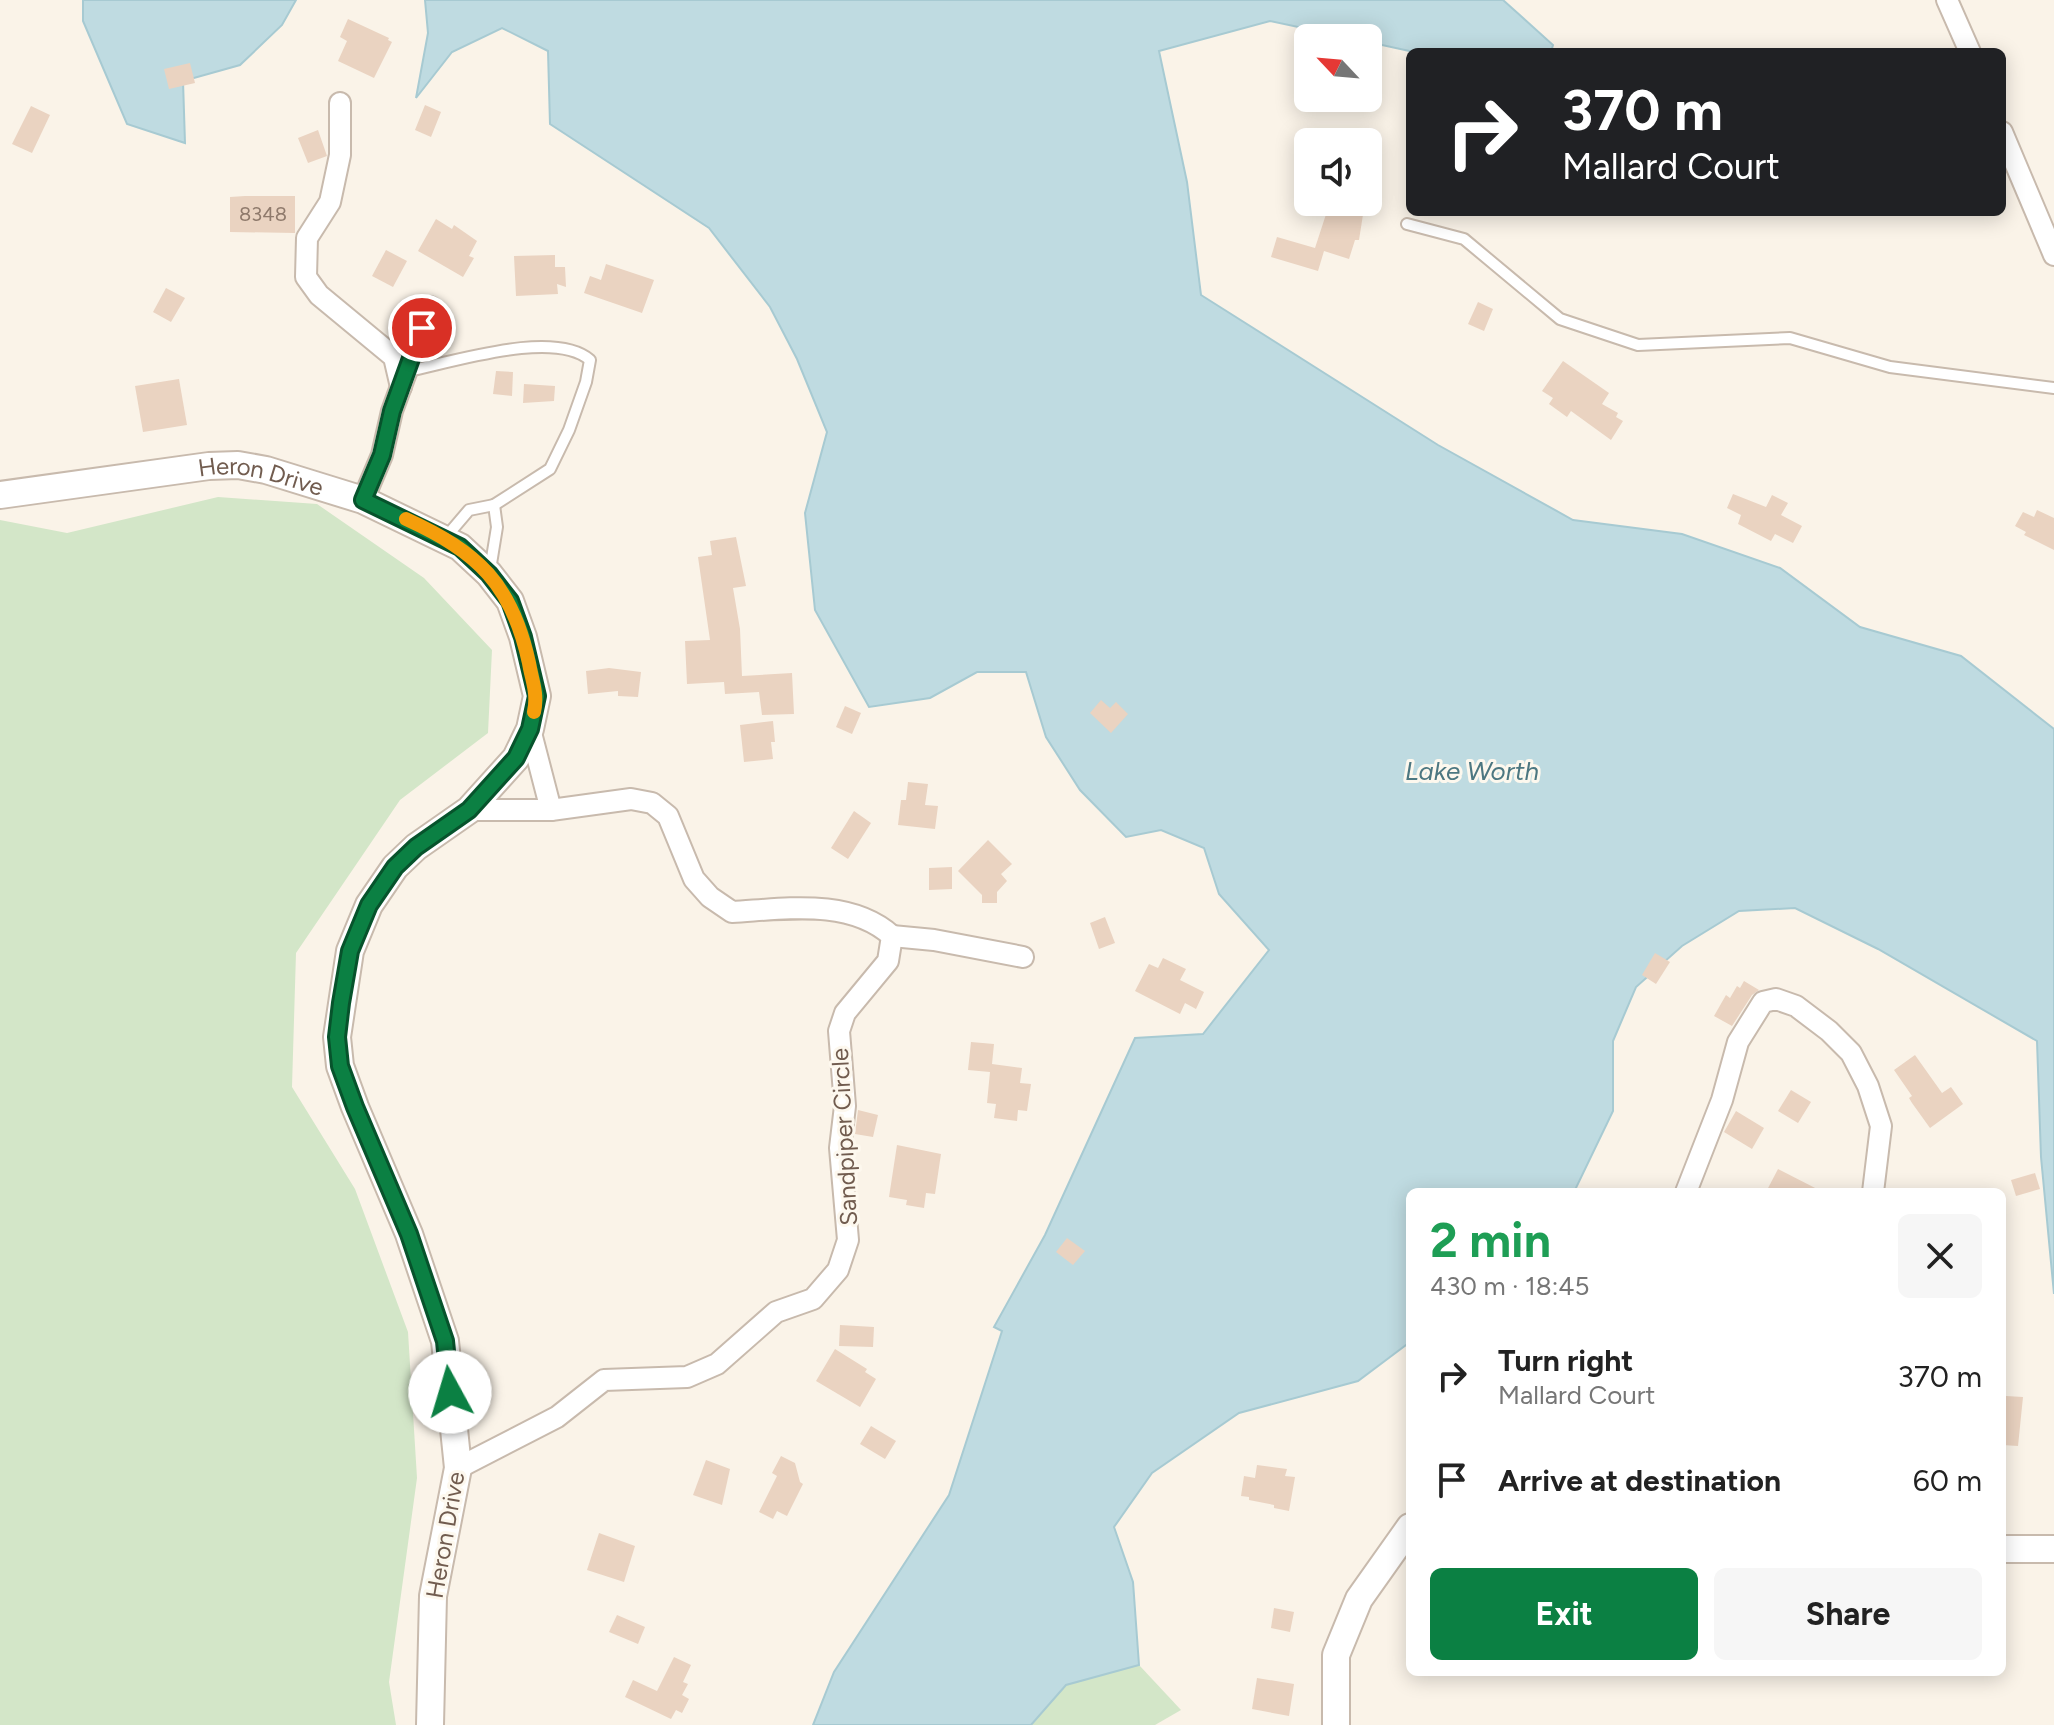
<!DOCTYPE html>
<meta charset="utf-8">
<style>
body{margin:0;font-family:Figtree,sans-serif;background:#f6f6f6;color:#222;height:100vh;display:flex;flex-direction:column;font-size:30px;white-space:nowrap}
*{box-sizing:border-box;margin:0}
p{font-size:26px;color:#767676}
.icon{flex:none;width:44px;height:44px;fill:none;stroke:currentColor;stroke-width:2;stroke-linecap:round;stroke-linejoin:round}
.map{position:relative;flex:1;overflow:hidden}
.drawer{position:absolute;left:1406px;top:1188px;width:600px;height:488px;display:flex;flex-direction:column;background:#fff;border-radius:12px;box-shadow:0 4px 20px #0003}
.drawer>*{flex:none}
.hud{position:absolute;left:1406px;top:48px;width:600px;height:168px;border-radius:12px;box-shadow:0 4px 20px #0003;background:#202124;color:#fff;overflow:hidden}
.needle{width:52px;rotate:296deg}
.controls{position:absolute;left:1294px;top:24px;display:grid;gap:16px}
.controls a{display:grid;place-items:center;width:88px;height:88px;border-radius:12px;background:#fff;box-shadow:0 4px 20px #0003;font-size:40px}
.pin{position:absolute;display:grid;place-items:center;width:68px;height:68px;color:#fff;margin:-34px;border:4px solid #fff;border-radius:50%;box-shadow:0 2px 8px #0007}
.me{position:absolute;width:88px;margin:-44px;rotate:354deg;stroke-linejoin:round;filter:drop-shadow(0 0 6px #0008)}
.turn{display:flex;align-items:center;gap:28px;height:168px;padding:0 24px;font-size:36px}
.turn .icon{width:104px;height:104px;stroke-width:2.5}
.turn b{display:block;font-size:56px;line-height:68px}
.round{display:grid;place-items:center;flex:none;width:84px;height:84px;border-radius:12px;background:#f6f6f6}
.summary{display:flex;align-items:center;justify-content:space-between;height:136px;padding:0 24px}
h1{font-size:48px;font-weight:700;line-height:60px;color:#1e9e55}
.button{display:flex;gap:16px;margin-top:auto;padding:16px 24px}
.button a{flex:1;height:92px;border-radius:12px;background:#0b8043;color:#fff;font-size:32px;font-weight:700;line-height:92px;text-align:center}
.button a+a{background:#f6f6f6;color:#222}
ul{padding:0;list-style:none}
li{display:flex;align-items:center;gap:24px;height:104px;padding:0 24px}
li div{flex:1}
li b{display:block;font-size:30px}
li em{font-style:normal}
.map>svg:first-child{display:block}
.green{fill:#d3e6c8}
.water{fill:#bfdbe1;stroke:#a7cad2;stroke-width:2}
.building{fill:#ead3c1}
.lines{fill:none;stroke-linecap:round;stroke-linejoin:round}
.service-casing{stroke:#c8baad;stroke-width:14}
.minor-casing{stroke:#c8baad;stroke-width:24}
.tertiary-casing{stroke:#c8baad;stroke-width:30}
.service{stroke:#fff;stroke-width:10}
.minor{stroke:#fff;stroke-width:20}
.tertiary{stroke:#fff;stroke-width:26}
.route-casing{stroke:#07532c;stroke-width:20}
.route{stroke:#0b8043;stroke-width:14}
.slow{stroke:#f59e0b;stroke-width:14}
.labels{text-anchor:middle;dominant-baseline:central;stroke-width:6;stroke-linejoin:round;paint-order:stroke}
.number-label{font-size:20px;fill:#8f7a6c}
.street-label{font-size:24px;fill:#715c4f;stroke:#fdf8ee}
.water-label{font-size:26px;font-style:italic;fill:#4c7781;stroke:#fdf8ee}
</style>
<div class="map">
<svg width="2054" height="1725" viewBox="0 0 2054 1725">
<rect width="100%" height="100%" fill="#faf3e8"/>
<!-- green -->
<g class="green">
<polygon points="218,497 317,504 424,578 492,650 488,733 400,800 296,953 292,1087 355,1189 408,1332 417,1478 389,1682 396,1725 0,1725 0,520 67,533"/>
<polygon points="1139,1665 1181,1710 1155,1725 1031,1725 1066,1685"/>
</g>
<!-- water -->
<g class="water">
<polygon points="83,0 296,0 282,25 240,65 183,81 185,143 127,124 83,21"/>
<polygon points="425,0 1503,0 1553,45 1551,52 1414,52 1368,42 1368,38 1350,38 1270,21 1159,51 1187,182 1201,295 1438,445 1573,520 1682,534 1780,568 1860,627 1961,656 2054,729 2054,1294 2041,1157 2037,1041 1878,949 1795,908 1739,911 1682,946 1636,987 1613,1041 1613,1111 1574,1192 1410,1192 1410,1342 1358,1381 1239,1413 1152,1473 1114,1527 1133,1582 1139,1665 1066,1685 1031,1725 813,1725 834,1672 949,1495 1002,1331 994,1327 1045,1235 1135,1038 1203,1034 1269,950 1219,894 1204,848 1161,830 1126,837 1080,790 1046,737 1026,672 977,672 930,698 869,707 815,610 805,513 827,432 797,359 770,307 709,228 550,124 548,51 502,28 452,52 416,98 428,33"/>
</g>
<!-- building -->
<g class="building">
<polygon points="348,19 389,38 388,40 392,42 374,78 338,61 347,41 340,37"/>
<polygon points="190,63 195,83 169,89 164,69"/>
<polygon points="425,105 441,112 431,137 415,130"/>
<polygon points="31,106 50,115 32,153 12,144"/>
<polygon points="318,130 327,156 308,163 298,138"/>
<polygon points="245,196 295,196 295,233 230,232 230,197"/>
<polygon points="1330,202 1365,202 1359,240 1355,240 1349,259 1324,251 1318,271 1271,257 1277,237 1315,248"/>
<polygon points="436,219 452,229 454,225 477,241 469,256 474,258 463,277 418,251"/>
<polygon points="386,250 407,261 393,287 372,276"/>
<polygon points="555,255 555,267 565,267 566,287 557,284 558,294 516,296 514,256"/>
<polygon points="606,264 654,280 642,313 584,293 590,276 601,280"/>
<polygon points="166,288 185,298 171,322 153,312"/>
<polygon points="1478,302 1493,309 1484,331 1468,324"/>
<polygon points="1563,361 1609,393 1602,404 1618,413 1616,417 1623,421 1611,440 1571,411 1567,417 1549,404 1553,398 1542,391"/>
<polygon points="496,371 513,372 512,396 493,394"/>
<polygon points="179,379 187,425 143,432 135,386"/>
<polygon points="524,384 555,386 554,401 523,403"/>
<polygon points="1733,494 1766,507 1772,495 1788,503 1781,515 1802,526 1793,543 1775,534 1771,541 1738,524 1741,515 1727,508"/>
<polygon points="2037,510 2054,518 2054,550 2024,535 2026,532 2015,526 2023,512 2034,517"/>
<polygon points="736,537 746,586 733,588 740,629 742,676 792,673 794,714 762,715 759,692 725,694 724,682 687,684 685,641 710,640 698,557 712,555 710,541"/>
<polygon points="609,668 641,672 638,697 618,696 618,691 588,694 586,671"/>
<polygon points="1101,700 1110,708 1116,702 1128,714 1111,733 1090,713"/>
<polygon points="845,706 861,713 852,734 836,727"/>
<polygon points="773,721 775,742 771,742 773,759 744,762 740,725"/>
<polygon points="908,782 928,784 925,805 938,806 935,829 898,825 901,800 906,800"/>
<polygon points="854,811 871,823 848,859 831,848"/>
<polygon points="988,840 1012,864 1001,874 1007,881 997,892 997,903 982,903 982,895 958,871"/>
<polygon points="952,867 952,889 929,890 929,868"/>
<polygon points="1105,917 1115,943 1099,949 1090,923"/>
<polygon points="1655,953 1670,962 1656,984 1642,975"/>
<polygon points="1163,958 1186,969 1180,980 1204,992 1196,1009 1185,1003 1180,1014 1135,991 1149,964 1158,968"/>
<polygon points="1744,981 1759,990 1752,995 1732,1026 1714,1016 1726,995 1730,998 1737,986 1740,988"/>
<polygon points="971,1042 994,1044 992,1064 1022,1068 1020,1083 1031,1084 1027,1111 1018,1110 1017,1121 994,1118 996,1104 987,1103 990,1072 968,1070"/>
<polygon points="1915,1055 1942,1093 1951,1087 1963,1104 1930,1128 1912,1103 1909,1098 1912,1096 1894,1070"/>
<polygon points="1791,1090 1811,1102 1798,1123 1778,1111"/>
<polygon points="858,1110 878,1115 873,1137 855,1134"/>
<polygon points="1736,1111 1764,1128 1752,1149 1724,1132"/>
<polygon points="897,1145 941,1154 935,1194 926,1193 924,1208 906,1205 907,1200 889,1197"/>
<polygon points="1778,1169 1823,1192 1766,1192"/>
<polygon points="2035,1173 2040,1189 2016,1196 2011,1180"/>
<polygon points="1067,1238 1085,1251 1073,1265 1056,1252"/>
<polygon points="840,1325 874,1327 873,1347 839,1346"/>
<polygon points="835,1349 867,1369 865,1372 876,1379 860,1407 816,1381"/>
<polygon points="2006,1396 2023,1397 2018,1446 2002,1445 2002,1401 2005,1402"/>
<polygon points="871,1426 896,1441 885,1459 860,1444"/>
<polygon points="781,1456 795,1463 800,1482 803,1484 787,1516 777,1511 773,1519 759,1512 777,1476 772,1473"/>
<polygon points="706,1460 730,1469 722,1505 693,1495"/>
<polygon points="1257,1465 1287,1469 1285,1476 1295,1477 1289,1511 1274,1508 1274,1505 1249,1500 1249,1497 1241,1496 1244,1476 1255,1478"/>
<polygon points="599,1533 635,1546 624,1582 587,1570"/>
<polygon points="1274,1608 1294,1612 1290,1632 1271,1628"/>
<polygon points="617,1615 645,1627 638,1644 609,1632"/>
<polygon points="674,1657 691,1665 683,1682 688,1684 682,1695 689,1699 682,1713 676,1710 671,1719 625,1697 633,1680 657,1691"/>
<polygon points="1257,1678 1294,1684 1289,1716 1252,1709"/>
</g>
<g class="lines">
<!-- service casing -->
<g class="service-casing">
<g id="service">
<polyline points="1407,224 1464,239 1560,319 1638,345 1790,338 1890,367 2054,388"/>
<path d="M408 371C453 362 554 329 590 360L586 382 569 430 550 469 494 505 469 510 446 537"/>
<polyline points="490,570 497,527 494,505"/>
</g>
</g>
<!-- minor casing -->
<g class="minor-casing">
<g id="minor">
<polyline points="1947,0 1970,52"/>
<polyline points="340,103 340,155 330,202 307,238 306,277 319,295 394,357 401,387"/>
<polyline points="2002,132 2054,255"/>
<polyline points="363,500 382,455 392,411 430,307"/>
<polyline points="530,729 551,810"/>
<polyline points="892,936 934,940 1023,957"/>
<polyline points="1686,1192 1722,1100 1738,1042 1763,1002 1776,999 1796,1006 1829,1031 1851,1053 1868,1086 1881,1126 1873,1192"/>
<path d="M458 1468 557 1417 604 1380 687 1377 717 1364 776 1312 813 1299 838 1270 848 1240 840 1148 845 1106 839 1031 845 1013 888 961 892 936C850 898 785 909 732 912L710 897 694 879 668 816 652 803 631 799 551 810H469"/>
</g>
</g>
<!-- tertiary casing -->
<g class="tertiary-casing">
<g id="tertiary">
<path id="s1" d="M0 495 209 466 238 465 266 470 363 500 460 547 489 574 510 601 523 637 537 696 530 729 516 758 469 810 416 847 395 867 369 905 350 951 337 1037 340 1066 355 1107 409 1234 445 1341 458 1468 433 1596 430 1725"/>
<polyline points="2002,1549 2054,1549"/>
<polyline points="1336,1725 1336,1655 1359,1599 1410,1527"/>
</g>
</g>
<!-- service -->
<use href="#service" class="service"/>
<!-- minor -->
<use href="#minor" class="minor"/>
<!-- tertiary -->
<use href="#tertiary" class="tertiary"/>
</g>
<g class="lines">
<!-- route casing -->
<g class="route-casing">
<polyline id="route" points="422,328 392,411 382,455 363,500 460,547 489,574 510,601 523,637 537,696 530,729 516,758 469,810 416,847 395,867 369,905 350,951 341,1003 337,1037 340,1066 355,1107 409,1234 445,1341 450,1392"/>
</g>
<!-- route -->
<use href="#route" class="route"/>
<!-- slow -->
<path class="slow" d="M406 519C478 552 512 584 529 663 532 681 538 693 534 712"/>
</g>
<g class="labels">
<!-- number labels -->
<g class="number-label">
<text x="263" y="214">8348</text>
</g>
<!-- street labels -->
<g class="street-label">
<text stroke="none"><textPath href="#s1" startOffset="264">Heron Drive</textPath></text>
<text transform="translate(844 1137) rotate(-93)">Sandpiper Circle</text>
<text transform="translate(445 1535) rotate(-80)">Heron Drive</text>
</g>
<!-- water labels -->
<g class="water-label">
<text x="1472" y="771">Lake Worth</text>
</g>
</g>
</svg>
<div class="controls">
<a><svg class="needle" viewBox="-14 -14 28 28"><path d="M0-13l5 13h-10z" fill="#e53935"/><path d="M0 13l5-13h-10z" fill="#767676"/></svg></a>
<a><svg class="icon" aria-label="sound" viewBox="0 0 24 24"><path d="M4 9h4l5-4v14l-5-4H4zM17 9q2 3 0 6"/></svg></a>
</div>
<div class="pin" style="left:422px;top:328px;background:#d93025"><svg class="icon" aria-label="arrive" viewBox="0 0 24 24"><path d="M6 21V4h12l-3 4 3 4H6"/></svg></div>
<svg class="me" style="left:450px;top:1392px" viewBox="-20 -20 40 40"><circle r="19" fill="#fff"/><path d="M0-13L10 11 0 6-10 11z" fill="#0b8043"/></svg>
<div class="hud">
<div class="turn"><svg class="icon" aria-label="right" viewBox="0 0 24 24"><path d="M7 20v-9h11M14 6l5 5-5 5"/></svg><div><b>370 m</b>Mallard Court</div></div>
</div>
<section class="drawer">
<div class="summary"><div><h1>2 min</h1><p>430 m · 18:45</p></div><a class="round"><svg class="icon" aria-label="close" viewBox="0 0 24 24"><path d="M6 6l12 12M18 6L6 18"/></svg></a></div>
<ul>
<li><svg class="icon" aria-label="right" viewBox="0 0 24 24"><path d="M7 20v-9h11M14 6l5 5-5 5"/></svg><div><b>Turn right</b><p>Mallard Court</p></div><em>370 m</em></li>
<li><svg class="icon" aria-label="arrive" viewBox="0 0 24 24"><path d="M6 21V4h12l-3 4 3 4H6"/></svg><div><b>Arrive at destination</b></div><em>60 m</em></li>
</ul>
<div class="button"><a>Exit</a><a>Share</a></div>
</section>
</div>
